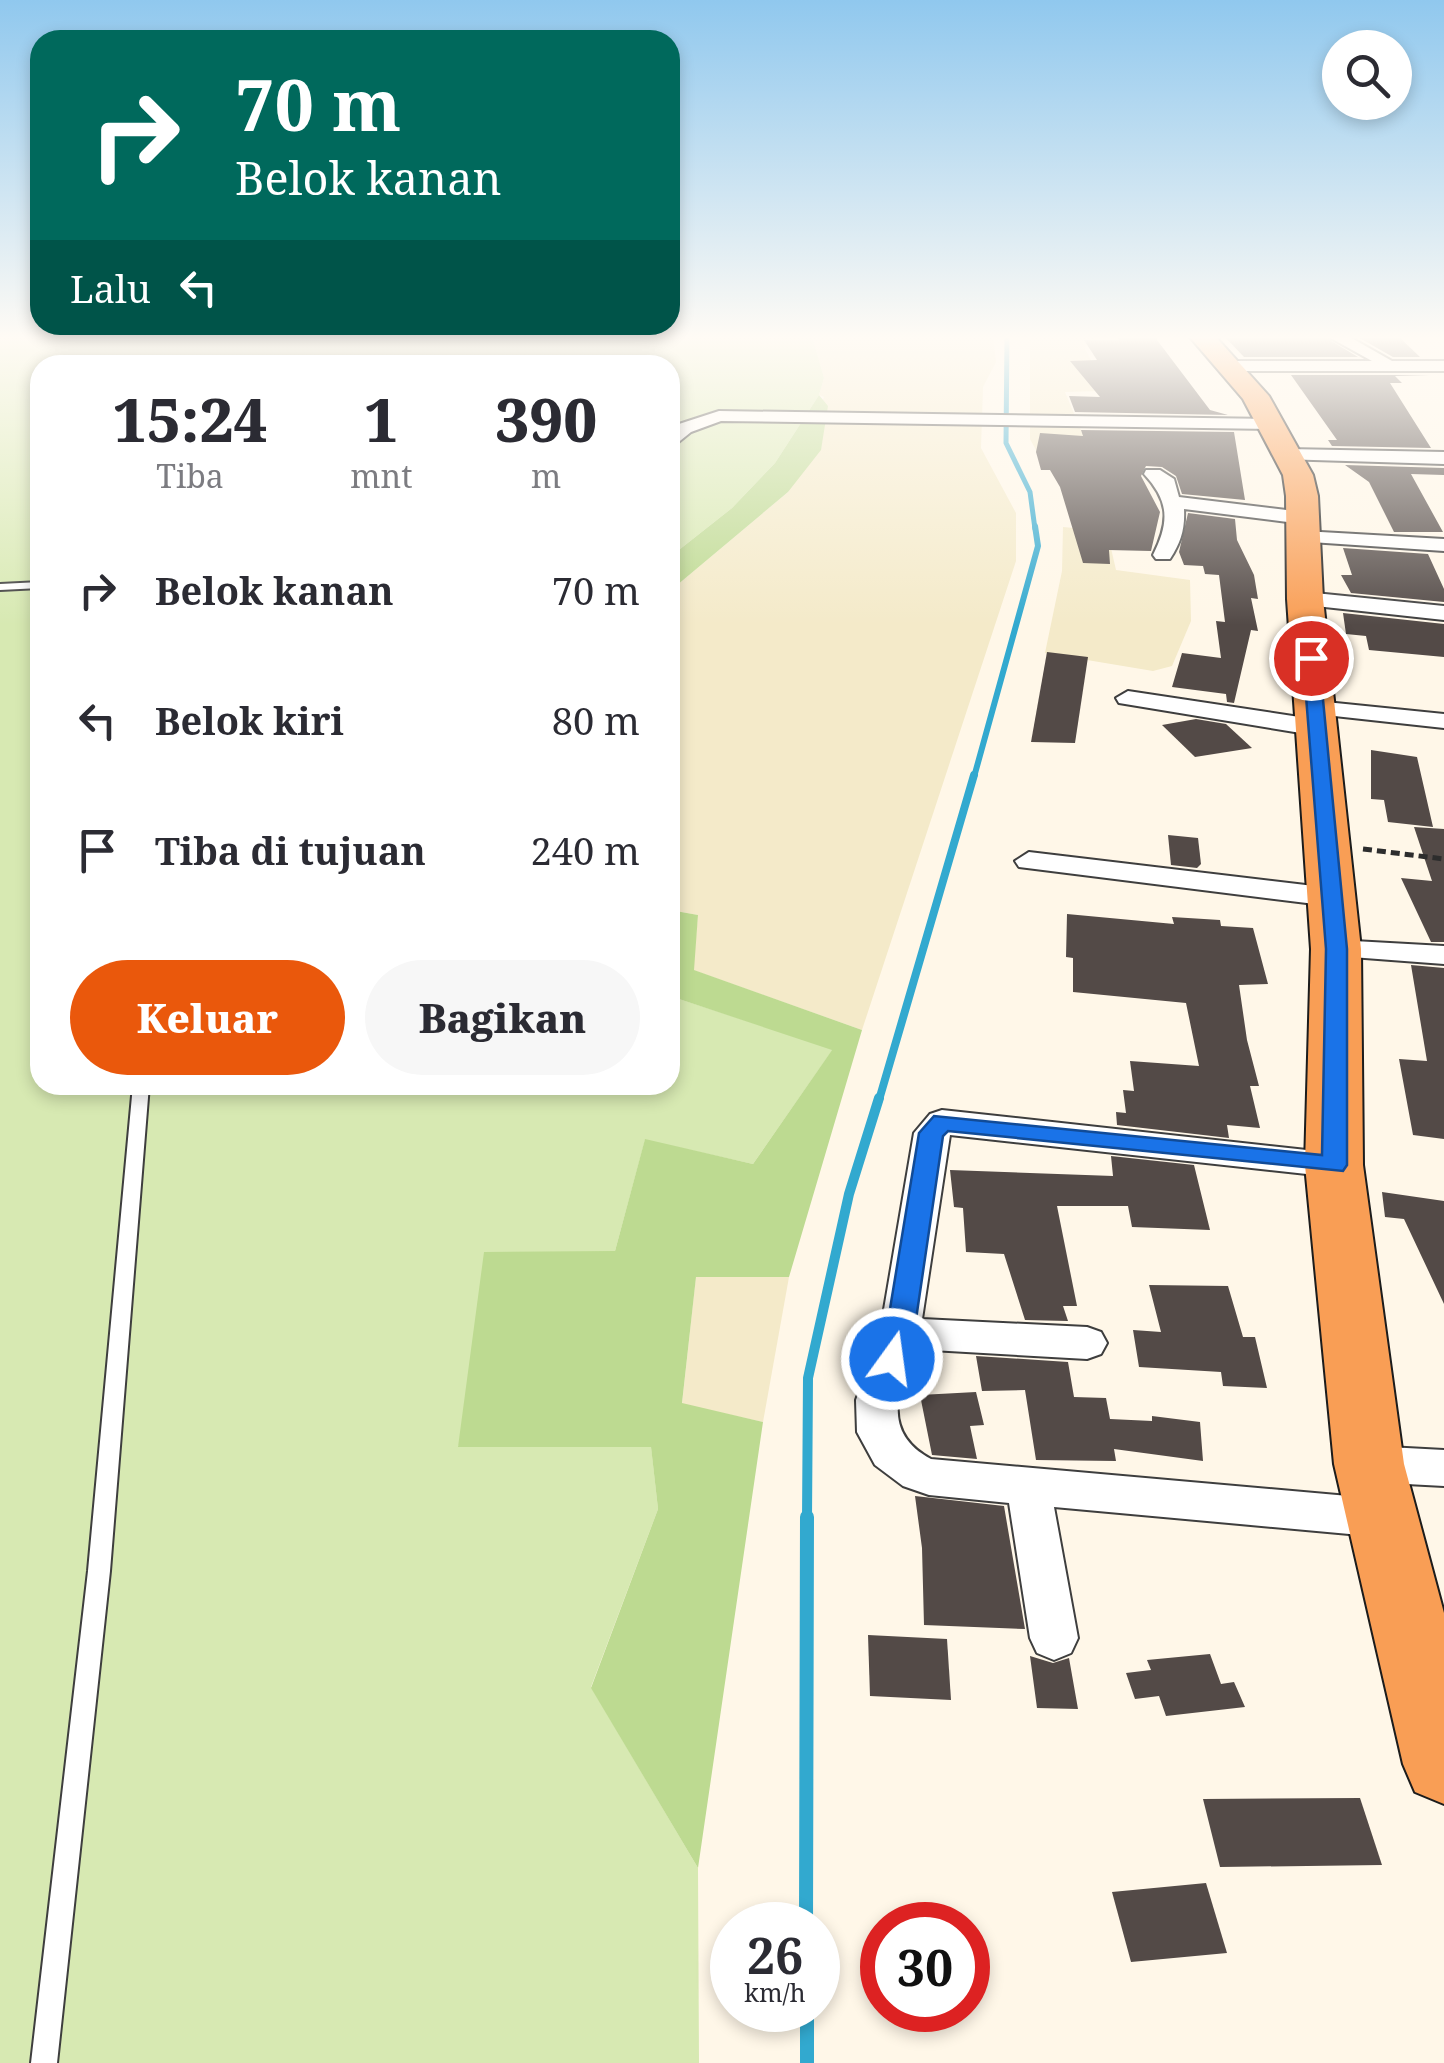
<!DOCTYPE html>
<html lang="id">
<style>
body{margin:0;font-family:"Noto Serif",serif;background:#f7f7f7;color:#2b2b33;height:100vh;display:flex;flex-direction:column;font-size:38px;white-space:nowrap}
*{box-sizing:border-box;margin:0}
p{font-size:32px;color:#7c7c81}
.icon{flex:none;width:55px;height:55px;fill:none;stroke:currentColor;stroke-width:2;stroke-linecap:round;stroke-linejoin:round}
.map{position:relative;flex:1;overflow:hidden}
.side{position:absolute;left:30px;top:355px;width:650px;height:740px;display:flex;flex-direction:column;background:#fff;border-radius:30px;box-shadow:0 5px 15px #0003}
.side>*{flex:none}
.top-card{position:absolute;left:30px;top:30px;width:650px;height:305px;border-radius:30px;box-shadow:0 5px 15px #0003;background:#00695c;color:#fff;overflow:hidden}
.fabs{position:absolute;left:1322px;top:30px;display:grid;gap:20px}
.fabs a{display:grid;place-items:center;width:90px;height:90px;border-radius:50%;background:#fff;box-shadow:0 5px 15px #0003;font-size:50px}
.speed{position:absolute;left:710px;top:1902px;display:flex;gap:20px;font-size:50px;font-weight:700;text-align:center}
.speed>*{display:grid;place-content:center;width:130px;height:130px;border-radius:50%;background:#fff;box-shadow:0 5px 15px #0003;line-height:1}
.speed small{font-size:25px;font-weight:400}
.speed .limit{border:15px solid #d22;background:#fff;color:#111}
.pin{position:absolute;display:grid;place-items:center;width:85px;height:85px;color:#fff;margin:-42px;border:5px solid #fff;border-radius:50%;box-shadow:0 2px 10px #0007}
.me{position:absolute;width:110px;margin:-55px;rotate:14deg;stroke-linejoin:round;filter:drop-shadow(0 0 8px #0008)}
.turn{display:flex;align-items:center;gap:35px;height:210px;padding:0 40px;font-size:45px}
.turn .icon{width:130px;height:130px;stroke-width:2.5}
.turn b{display:block;font-size:70px;line-height:85px}
.then{display:flex;align-items:center;height:95px;padding:0 40px;background:#0003;gap:20px;font-size:38px}
.eta{display:flex;justify-content:space-evenly;align-items:center;height:170px;text-align:center}
.eta b{font-size:60px;font-weight:800;line-height:70px}
.action{display:flex;gap:20px;margin-top:auto;padding:20px 40px}
.action a{flex:1;height:115px;border-radius:60px;background:#ea580c;color:#fff;font-size:40px;font-weight:800;line-height:115px;text-align:center}
.action a+a{background:#f7f7f7;color:#2b2b33}
ul{padding:0;list-style:none}
li{display:flex;align-items:center;gap:30px;height:130px;padding:0 40px}
li div{flex:1}
li b{display:block;font-size:38px}
li em{font-style:normal}
.map>svg:first-child{display:block}
.farmland{fill:#f4eac9}
.green{fill:#d7e9b2}
.forest{fill:#bdda91}
.lines{fill:none;stroke-linecap:round;stroke-linejoin:round}
.stream-far4{stroke:#32a9cf;stroke-width:5}
.stream-far3{stroke:#32a9cf;stroke-width:6}
.stream-far2{stroke:#32a9cf;stroke-width:8}
.stream-far1{stroke:#32a9cf;stroke-width:10}
.stream{stroke:#32a9cf;stroke-width:14}
.building{fill:#534a47}
.service-casing{stroke:#3e3e3e;stroke-width:4}
.minor-casing{stroke:#3e3e3e;stroke-width:4}
.trunk-casing{stroke:#1c1c1c;stroke-width:4}
.path{stroke:#2d2d2d;stroke-width:5;stroke-dasharray:9 5;stroke-linecap:butt}
.service{fill:#fff;fill-rule:evenodd}
.minor{fill:#fff;fill-rule:evenodd}
.trunk{fill:#f99e55;fill-rule:evenodd}
.route{fill:#1a73e8;stroke:#114b97;stroke-width:2.5}
</style>
<div class="map">
<svg width="1444" height="2063" viewBox="0 0 1444 2063">
<rect width="100%" height="100%" fill="#fff7e8"/>
<!-- farmland -->
<g class="farmland">
<polygon points="812,336 993,336 996,362 983,387 981,448 1016,513 1016,561 862,1030 693,970 698,915 670,910 670,591 788,492 824,397 819,395 824,378"/>
<polygon points="1030,336 1094,336 1096,341 1084,347 1098,373 1099,391 1065,392 1095,464 1043,463 1030,439"/>
<polygon points="1063,527 1107,531 1116,570 1190,580 1191,621 1172,666 1153,671 1045,653 1062,571"/>
<polygon points="696,1276 789,1277 763,1422 682,1404"/>
</g>
<!-- green -->
<polygon class="green" points="0,336 812,336 824,378 819,395 775,463 732,508 670,557 670,365 40,365 40,1085 670,1085 670,996 833,1049 753,1164 645,1140 615,1251 458,1446 651,1446 658,1509 591,1687 698,1868 699,2063 0,2063"/>
<!-- forest -->
<g class="forest">
<polygon points="819,395 828,406 821,450 788,492 670,591 670,557 732,508 775,463"/>
<polygon points="670,910 698,915 694,970 862,1030 789,1277 696,1277 682,1403 763,1422 698,1868 591,1688 658,1509 651,1447 458,1447 484,1252 615,1251 645,1139 753,1164 832,1050 670,996"/>
</g>
<g class="lines">
<!-- stream-far4 -->
<polyline class="stream-far4" points="1007,336 1006,443 1030,492 1035,529"/>
<!-- stream-far3 -->
<polyline class="stream-far3" points="974,777 1038,546 1035,526"/>
<!-- stream-far2 -->
<polyline class="stream-far2" points="879,1100 974,775"/>
<!-- stream-far1 -->
<polyline class="stream-far1" points="807,1519 808,1378 849,1194 879,1098"/>
<!-- stream -->
<g class="stream">
<polyline points="806,1925 807,1517"/>
<polyline points="807,2010 807,2063"/>
</g>
</g>
<!-- building -->
<g class="building">
<polygon points="1117,336 1154,336 1210,410 1228,415 1075,412 1069,396 1100,397 1070,361 1097,360 1084,340 1119,340"/>
<polygon points="1224,336 1323,336 1358,357 1244,357"/>
<polygon points="1356,336 1398,336 1420,357 1393,357"/>
<polygon points="1291,375 1430,375 1395,376 1402,383 1390,383 1431,448 1332,446 1328,440 1337,440"/>
<polygon points="1081,430 1234,432 1245,500 1182,494 1176,476 1162,467 1146,466 1141,476 1160,512 1151,551 1109,550 1110,564 1083,563 1060,487 1050,470 1041,470 1036,452 1040,433 1083,436"/>
<polygon points="1345,465 1444,468 1444,475 1411,474 1443,532 1394,532 1369,482"/>
<polygon points="1188,513 1235,519 1237,540 1254,575 1258,599 1251,598 1258,631 1251,630 1234,703 1227,702 1226,694 1172,687 1182,653 1221,658 1216,621 1225,622 1219,575 1205,574 1203,566 1184,565 1179,552"/>
<polygon points="1343,548 1428,554 1444,589 1444,602 1351,593 1341,575 1352,575"/>
<polygon points="1343,613 1444,624 1444,657 1369,650 1366,636 1346,634"/>
<polygon points="1047,652 1088,657 1075,743 1031,742"/>
<polygon points="1196,719 1226,724 1252,748 1195,757 1162,725"/>
<polygon points="1371,750 1417,757 1433,827 1388,822 1384,800 1371,799"/>
<polygon points="1414,827 1444,829 1444,942 1431,942 1401,878 1432,881"/>
<polygon points="1168,835 1198,838 1201,864 1197,868 1171,865"/>
<polygon points="1067,914 1174,924 1172,917 1220,920 1221,926 1253,928 1268,984 1239,985 1247,1040 1259,1086 1250,1086 1260,1128 1227,1125 1229,1138 1117,1125 1116,1112 1126,1113 1123,1090 1134,1091 1130,1061 1199,1066 1186,1003 1073,992 1073,958 1066,957"/>
<polygon points="1411,965 1444,968 1444,1139 1413,1135 1399,1059 1427,1061"/>
<polygon points="1111,1156 1194,1165 1210,1230 1132,1227 1128,1206 1057,1206 1077,1306 1063,1306 1068,1321 1025,1320 1004,1254 966,1252 963,1208 954,1207 950,1170 1113,1176"/>
<polygon points="1382,1192 1444,1201 1444,1304 1404,1219 1385,1217"/>
<polygon points="1149,1285 1228,1286 1243,1337 1255,1337 1267,1388 1223,1386 1221,1372 1139,1367 1133,1330 1161,1332"/>
<polygon points="976,1356 1068,1362 1074,1397 1106,1398 1110,1419 1152,1421 1152,1416 1200,1422 1203,1461 1114,1449 1116,1461 1036,1460 1025,1390 982,1391"/>
<polygon points="976,1392 984,1425 970,1426 977,1459 932,1455 920,1395"/>
<polygon points="915,1496 1004,1506 1025,1629 924,1625 922,1548"/>
<polygon points="868,1635 947,1639 951,1700 870,1696"/>
<polygon points="1210,1654 1221,1684 1234,1682 1245,1707 1166,1716 1159,1696 1135,1699 1126,1673 1151,1670 1147,1660"/>
<polygon points="1030,1656 1053,1663 1069,1658 1078,1709 1037,1708"/>
<polygon points="1360,1798 1382,1865 1220,1867 1203,1799"/>
<polygon points="1206,1883 1227,1953 1131,1962 1112,1892"/>
</g>
<g class="lines">
<!-- service casing -->
<g class="service-casing">
<g id="service">
<polygon points="40,582 40,588 0,590 0,584"/>
<polygon points="133,1085 149,1085 110,1571 57,2063 31,2063 88,1571"/>
</g>
</g>
<!-- minor casing -->
<g class="minor-casing">
<g id="minor">
<polygon points="1327,336 1348,336 1392,361 1444,361 1444,371 1228,371 1220,366 1228,361 1372,361"/>
<polygon points="719,411 1273,419 1282,424 1273,429 721,421 691,432 670,449 670,433 679,424"/>
<polygon points="1288,449 1444,452 1444,464 1281,459 1279,455"/>
<path d="M1146 470H1160L1174 479 1179 497 1303 512 1313 518 1303 524 1184 509C1185 529 1181 542 1170 559H1156L1153 555C1170 521 1169 501 1144 474Z"/>
<polygon points="1303,531 1444,539 1444,551 1296,541 1296,533"/>
<polygon points="1305,592 1444,606 1444,620 1297,604 1294,599"/>
<polygon points="1128,691 1319,720 1332,728 1319,736 1119,703 1116,698"/>
<polygon points="1316,701 1444,714 1444,728 1307,713 1304,708"/>
<polygon points="1029,852 1331,888 1346,897 1331,906 1019,867 1015,861"/>
<polygon points="1336,940 1444,946 1444,964 1325,955 1321,949 1325,943"/>
<path d="M942 1110 1334 1153 1347 1156 1352 1165 1347 1174 1334 1177 950 1135 922 1319 1087 1327 1101 1332 1107 1343 1101 1354 1087 1359 914 1349C897 1392 882 1433 931 1459L1382 1499 1398 1505 1404 1518 1398 1531 1382 1537 1054 1507 1078 1638 1071 1653 1054 1660 1037 1653 1030 1638 1009 1503 929 1495 903 1486 875 1465 857 1432 856 1400 880 1333 914 1133 930 1114Z"/>
<polygon points="1369,1446 1444,1450 1444,1486 1369,1482 1354,1477 1347,1464 1354,1451"/>
</g>
</g>
<!-- trunk casing -->
<g class="trunk-casing">
<polygon id="trunk" points="1189,336 1215,336 1269,396 1313,475 1318,496 1323,599 1361,949 1363,1165 1404,1464 1444,1613 1444,1804 1415,1792 1403,1764 1334,1464 1305,1165 1311,949 1287,599 1286,496 1283,475 1243,399"/>
</g>
<!-- path -->
<polyline class="path" points="1363,849 1444,859"/>
<!-- service -->
<use href="#service" class="service"/>
<!-- minor -->
<use href="#minor" class="minor"/>
<!-- trunk -->
<use href="#trunk" class="trunk"/>
</g>
<!-- sky -->
<linearGradient id="sky" x2="0" y2="1"><stop stop-color="#90c8ee"/><stop offset="0.54" stop-color="#fffbf5"/><stop offset="1" stop-color="#fffbf5" stop-opacity="0"/></linearGradient>
<rect width="1444" height="625" fill="url(#sky)"/>
<!-- route -->
<polygon class="route" points="1311,654 1319,658 1347,949 1347,1165 1343,1171 948,1131 943,1136 914,1333 902,1367 881,1367 877,1359 886,1333 919,1133 934,1116 1322,1155 1326,949 1303,658"/>
</svg>
<div class="fabs">
<a><svg class="icon" aria-label="search" viewBox="0 0 24 24"><circle cx="10" cy="10" r="6"/><path d="M15 15l6 6"/></svg></a>
</div>
<div class="speed"><div>26<small>km/h</small></div><div class="limit">30</div></div>
<div class="pin" style="left:1311px;top:658px;background:#d93025"><svg class="icon" aria-label="arrive" viewBox="0 0 24 24"><path d="M6 21V4h12l-3 4 3 4H6"/></svg></div>
<svg class="me" style="left:892px;top:1359px" viewBox="-20 -20 40 40"><circle r="17" fill="#1a73e8" stroke="#fff" stroke-width="3"/><path d="M0-11L8 9 0 5-8 9z" fill="#fff"/></svg>
<div class="top-card">
<div class="turn"><svg class="icon" aria-label="right" viewBox="0 0 24 24"><path d="M7 20v-9h11M14 6l5 5-5 5"/></svg><div><b>70 m</b>Belok kanan</div></div>
<div class="then">Lalu<svg class="icon" aria-label="left" viewBox="0 0 24 24"><path d="M17 20v-9H6M10 6l-5 5 5 5"/></svg></div>
</div>
<section class="side">
<div class="eta">
<div><b>15:24</b><p>Tiba</p></div>
<div><b>1</b><p>mnt</p></div>
<div><b>390</b><p>m</p></div>
</div>
<ul>
<li><svg class="icon" aria-label="right" viewBox="0 0 24 24"><path d="M7 20v-9h11M14 6l5 5-5 5"/></svg><div><b>Belok kanan</b></div><em>70 m</em></li>
<li><svg class="icon" aria-label="left" viewBox="0 0 24 24"><path d="M17 20v-9H6M10 6l-5 5 5 5"/></svg><div><b>Belok kiri</b></div><em>80 m</em></li>
<li><svg class="icon" aria-label="arrive" viewBox="0 0 24 24"><path d="M6 21V4h12l-3 4 3 4H6"/></svg><div><b>Tiba di tujuan</b></div><em>240 m</em></li>
</ul>
<div class="action"><a>Keluar</a><a>Bagikan</a></div>
</section>
</div>
